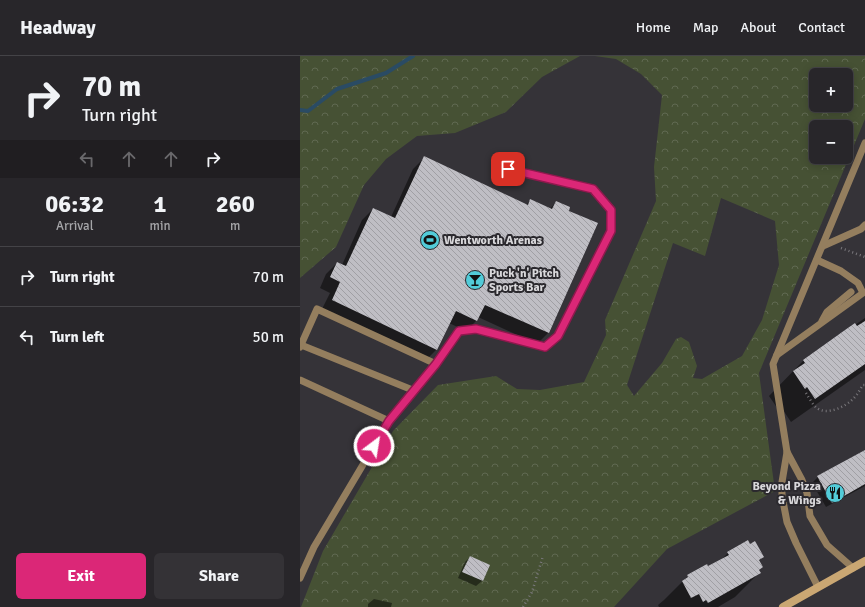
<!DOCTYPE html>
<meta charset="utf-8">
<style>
body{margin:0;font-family:Signika,sans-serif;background:#343236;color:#f1f3f6;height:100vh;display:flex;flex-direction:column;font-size:15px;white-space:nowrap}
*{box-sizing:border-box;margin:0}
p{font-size:13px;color:#a5a5a8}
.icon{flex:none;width:22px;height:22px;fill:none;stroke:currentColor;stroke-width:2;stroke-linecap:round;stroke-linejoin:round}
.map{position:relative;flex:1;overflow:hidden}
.details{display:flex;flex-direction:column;background:#28262a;width:300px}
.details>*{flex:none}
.hud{background:#28262a;color:#f1f3f6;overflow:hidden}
.controls{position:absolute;left:509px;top:12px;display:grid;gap:8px}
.controls a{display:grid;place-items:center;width:44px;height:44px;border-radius:6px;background:#28262a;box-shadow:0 2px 10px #0003,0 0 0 1px #444347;font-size:20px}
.pin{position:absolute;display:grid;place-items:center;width:34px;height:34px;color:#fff;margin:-17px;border-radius:8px;box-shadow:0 2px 6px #0006}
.me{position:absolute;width:44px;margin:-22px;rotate:31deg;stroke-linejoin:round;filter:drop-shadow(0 0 3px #0008)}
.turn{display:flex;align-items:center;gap:14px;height:84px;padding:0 16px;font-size:18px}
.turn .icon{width:52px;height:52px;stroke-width:2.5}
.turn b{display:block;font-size:28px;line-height:34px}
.lanes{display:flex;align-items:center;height:38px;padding:0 16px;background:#0003;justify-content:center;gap:20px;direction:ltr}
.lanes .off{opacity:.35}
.eta{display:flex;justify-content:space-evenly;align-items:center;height:68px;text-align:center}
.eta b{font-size:24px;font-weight:700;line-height:28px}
.action{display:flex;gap:8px;margin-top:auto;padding:8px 16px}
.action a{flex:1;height:46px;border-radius:6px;background:#db2777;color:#fff;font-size:16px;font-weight:700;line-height:46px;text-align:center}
.action a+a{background:#343236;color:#f1f3f6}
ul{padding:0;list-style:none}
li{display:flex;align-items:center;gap:12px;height:60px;padding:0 16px;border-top:1px solid #444347}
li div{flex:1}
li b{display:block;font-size:15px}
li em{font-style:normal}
header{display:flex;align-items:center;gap:24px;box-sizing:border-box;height:56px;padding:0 20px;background:#28262a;border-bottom:1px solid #444347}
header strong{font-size:19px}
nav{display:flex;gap:22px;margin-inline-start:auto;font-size:14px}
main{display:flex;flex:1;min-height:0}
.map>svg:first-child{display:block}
.forest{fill:url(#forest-crowns);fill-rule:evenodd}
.shadow{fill:#0007}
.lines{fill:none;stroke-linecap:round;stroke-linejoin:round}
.stream{stroke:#2a4b64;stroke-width:4}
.building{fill:url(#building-back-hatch)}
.path{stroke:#7a787c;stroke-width:2.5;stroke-dasharray:1 3;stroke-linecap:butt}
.service{stroke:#947e5e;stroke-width:7}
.secondary{stroke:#caa773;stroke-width:8}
.route-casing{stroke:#8e194d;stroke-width:10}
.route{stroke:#db2777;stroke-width:7}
.labels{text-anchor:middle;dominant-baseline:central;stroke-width:4;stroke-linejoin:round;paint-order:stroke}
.poi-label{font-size:12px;font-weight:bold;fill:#d9d8db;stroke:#2b292e;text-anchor:start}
</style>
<header>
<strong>Headway</strong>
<nav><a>Home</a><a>Map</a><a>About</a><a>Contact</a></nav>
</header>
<main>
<section class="details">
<div class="hud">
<div class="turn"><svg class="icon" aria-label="right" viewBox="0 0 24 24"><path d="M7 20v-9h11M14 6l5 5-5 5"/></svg><div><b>70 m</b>Turn right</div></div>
<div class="lanes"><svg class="icon off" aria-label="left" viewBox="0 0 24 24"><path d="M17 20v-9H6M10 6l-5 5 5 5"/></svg><svg class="icon off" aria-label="ahead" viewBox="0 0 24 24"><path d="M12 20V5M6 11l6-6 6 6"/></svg><svg class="icon off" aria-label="ahead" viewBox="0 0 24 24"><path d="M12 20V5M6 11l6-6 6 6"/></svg><svg class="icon" aria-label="right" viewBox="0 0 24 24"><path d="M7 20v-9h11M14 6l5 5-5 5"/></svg></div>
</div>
<div class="eta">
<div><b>06:32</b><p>Arrival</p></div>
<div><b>1</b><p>min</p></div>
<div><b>260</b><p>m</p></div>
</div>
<ul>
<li><svg class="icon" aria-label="right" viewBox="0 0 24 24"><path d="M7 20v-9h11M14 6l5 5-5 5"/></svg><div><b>Turn right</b></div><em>70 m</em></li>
<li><svg class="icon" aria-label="left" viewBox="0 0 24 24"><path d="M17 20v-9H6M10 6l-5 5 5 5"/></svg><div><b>Turn left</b></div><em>50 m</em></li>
</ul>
<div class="action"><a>Exit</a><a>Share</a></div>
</section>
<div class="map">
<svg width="565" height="551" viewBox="0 0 565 551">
<defs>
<pattern id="forest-crowns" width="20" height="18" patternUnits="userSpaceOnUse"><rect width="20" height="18" fill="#465134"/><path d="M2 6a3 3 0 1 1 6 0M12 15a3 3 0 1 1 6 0" fill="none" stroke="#606951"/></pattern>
<pattern id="building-back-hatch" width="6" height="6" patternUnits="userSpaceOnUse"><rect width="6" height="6" fill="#bfbec4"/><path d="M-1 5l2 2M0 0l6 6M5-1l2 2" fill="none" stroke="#a09fa4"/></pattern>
</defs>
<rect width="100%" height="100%" fill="#353338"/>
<!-- forest -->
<g class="forest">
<polygon points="0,0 280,0 242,21 206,56 155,77 117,80 86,103 64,129 36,191 0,222"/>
<path d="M295 0H565V63L459 317 475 435 367 493 314 551H1L23 495 93 375 138 329 196 320 217 333 240 334 284 326 306 279 305 264 356 145 354 111 362 39 341 18 316 3ZM516 19H546V49H516ZM516 71H546V101H516ZM421 142 475 165 479 209 462 264 442 300 402 323 393 322 397 310 389 286 381 281 376 283 362 307 334 340 327 329 373 187 405 200Z"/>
</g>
<!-- shadow -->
<g class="shadow">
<polygon points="124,102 226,149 231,144 250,153 256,146 248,277 237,288 178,261 177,264 166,275 149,267 137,293 126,304 21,255 30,237 20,232 26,218 37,207 42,209 62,164 73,153 91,161 113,113"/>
<polygon points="565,262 565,314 491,366 483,354 480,356 469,340 503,305"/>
<polygon points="565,399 565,430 526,451 512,427 518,421"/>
<polygon points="450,489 463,501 459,505 462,511 458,515 459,517 435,541 418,551 359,551 358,549 364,544 388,520 408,511 420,505 428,497"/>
<polygon points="170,501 189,509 182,525 176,530 158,522 165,506"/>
<polygon points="74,543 92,547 91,551 68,551 68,548"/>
</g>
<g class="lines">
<!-- stream -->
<polyline class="stream" points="0,54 8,55 37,33 86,17 113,0"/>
</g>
<!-- building -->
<g class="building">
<polygon points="124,100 228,149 230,143 252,153 256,145 270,151 269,155 298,167 249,277 185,249 177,265 156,255 137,294 32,244 40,226 30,221 37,206 46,210 73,152 95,162"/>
<polygon points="565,265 565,308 515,343 507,331 505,333 493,315 505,307 503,304 545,274 555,267 557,270"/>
<polygon points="565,394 565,428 532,447 517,420"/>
<polygon points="448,484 450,488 455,485 464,501 459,504 463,511 459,514 461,517 408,547 406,544 403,546 399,538 391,542 382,525 388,521 387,519 407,508 408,510 429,499 427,496"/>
<polygon points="170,500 190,509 183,525 162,516"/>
</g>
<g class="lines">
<!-- path -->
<g class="path">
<polyline points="541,192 565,201"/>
<path d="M506 337C509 342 513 349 517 352 527 360 547 350 554 342 558 338 560 333 563 329H565"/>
<polyline points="223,551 232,536 243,500"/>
</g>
<!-- service -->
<g class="service">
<polyline points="523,190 561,173 565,169"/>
<polyline points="522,265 527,256 551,236"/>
<polyline points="1,289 115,335"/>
<polyline points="0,291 17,253 136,308"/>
<polyline points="477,299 563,237 558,227 541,215 517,204"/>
<polyline points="0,324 89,365 90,364"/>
<polyline points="487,396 482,426 482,440 487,466 496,487 518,531"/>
<polyline points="553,512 527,489 510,460 507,437 502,424 487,396 473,308 565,87"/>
<polyline points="0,522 14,491 89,365 136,308 159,275 176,273 245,291 258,280 311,175 311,154 293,133 208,113"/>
</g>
<!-- secondary -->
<polyline class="secondary" points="483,551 565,505"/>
</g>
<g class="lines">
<!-- route casing -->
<g class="route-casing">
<polyline id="route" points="74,390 89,365 136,308 159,275 176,273 245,291 258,280 311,175 311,154 293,133 208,113"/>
</g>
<!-- route -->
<use href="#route" class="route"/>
</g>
<!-- icons -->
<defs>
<g id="stadium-disc" transform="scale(1)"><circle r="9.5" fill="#52cbd8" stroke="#2b292e"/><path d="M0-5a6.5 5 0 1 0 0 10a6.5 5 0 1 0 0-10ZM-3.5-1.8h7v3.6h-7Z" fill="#111"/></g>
<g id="bar-disc" transform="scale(1)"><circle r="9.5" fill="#52cbd8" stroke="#2b292e"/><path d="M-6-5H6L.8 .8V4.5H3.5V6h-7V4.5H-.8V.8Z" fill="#111"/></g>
<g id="restaurant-disc" transform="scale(1)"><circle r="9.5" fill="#52cbd8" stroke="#2b292e"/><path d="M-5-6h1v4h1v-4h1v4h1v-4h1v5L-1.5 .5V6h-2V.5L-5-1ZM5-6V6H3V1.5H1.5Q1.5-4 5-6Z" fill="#111"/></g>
</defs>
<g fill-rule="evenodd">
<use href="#stadium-disc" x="130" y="184"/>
<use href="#bar-disc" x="175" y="224"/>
<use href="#restaurant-disc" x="535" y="437"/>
</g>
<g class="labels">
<!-- poi labels -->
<g class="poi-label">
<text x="144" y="184">Wentworth Arenas</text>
<text x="189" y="217">Puck 'n' Pitch<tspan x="189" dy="14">Sports Bar</tspan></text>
<text x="521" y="430" text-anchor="end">Beyond Pizza<tspan x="521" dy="14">&amp; Wings</tspan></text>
</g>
</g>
</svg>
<div class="controls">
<a>+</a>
<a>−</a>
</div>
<div class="pin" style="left:208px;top:113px;background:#d93025"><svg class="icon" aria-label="arrive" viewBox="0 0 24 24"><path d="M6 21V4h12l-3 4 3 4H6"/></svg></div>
<svg class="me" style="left:74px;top:390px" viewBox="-20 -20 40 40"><circle r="17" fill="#db2777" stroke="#fff" stroke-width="3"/><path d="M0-11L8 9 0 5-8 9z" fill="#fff"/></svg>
</div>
</main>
